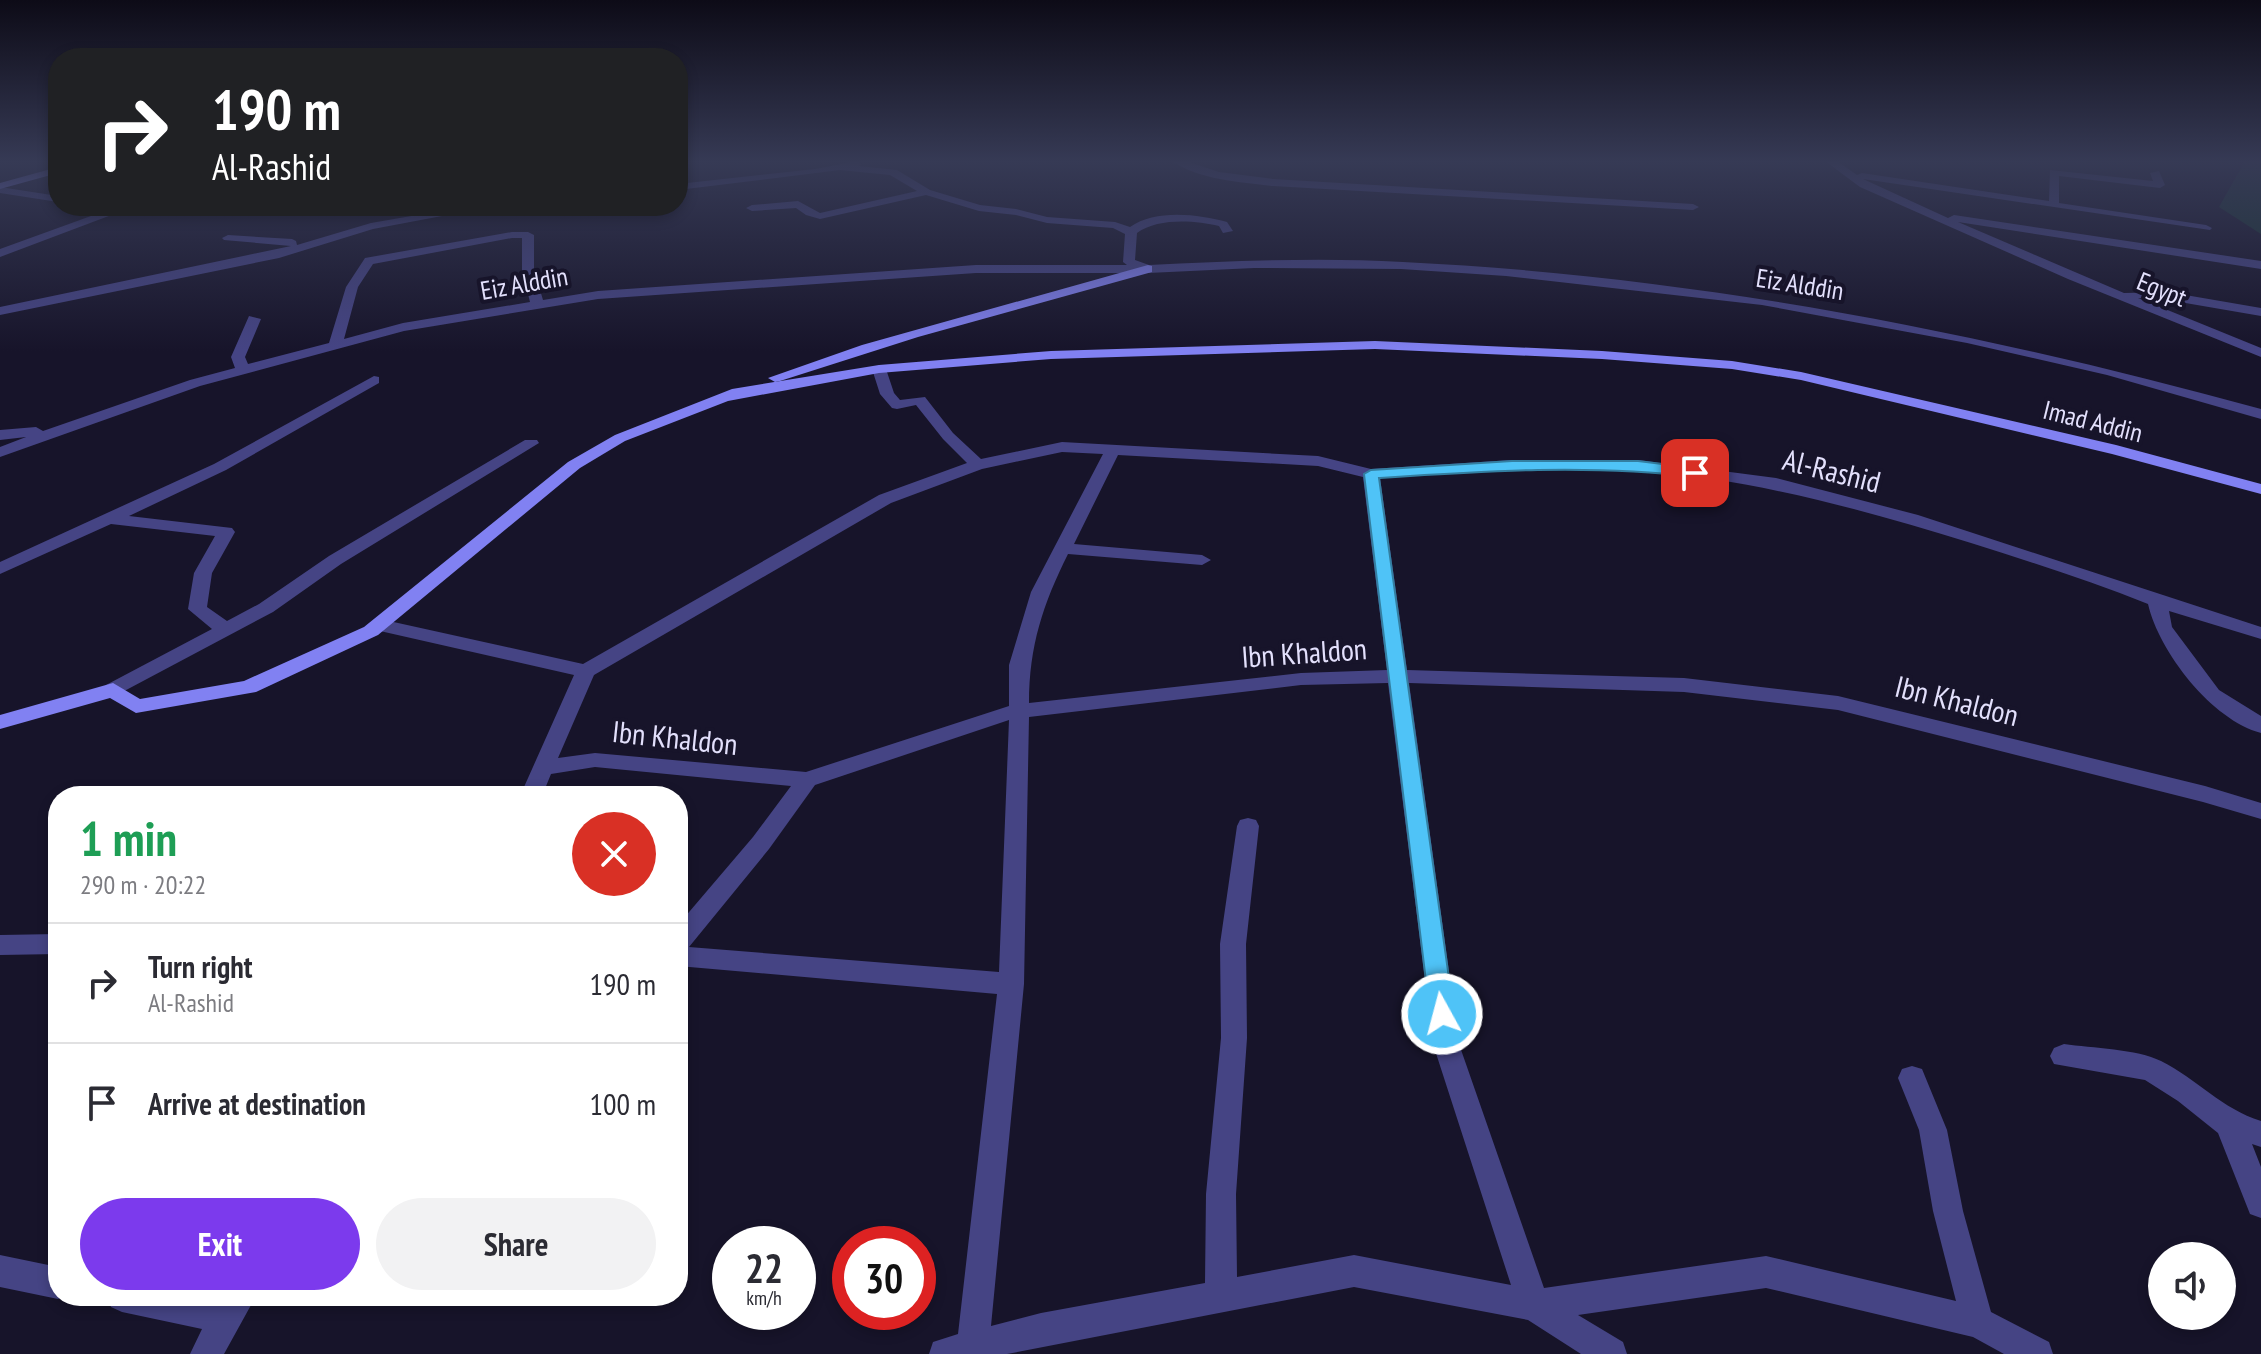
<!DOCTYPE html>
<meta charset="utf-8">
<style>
body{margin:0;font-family:"PT Sans Narrow",sans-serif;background:#f2f2f3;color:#2b2b33;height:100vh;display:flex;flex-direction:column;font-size:30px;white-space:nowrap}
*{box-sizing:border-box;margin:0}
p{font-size:26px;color:#7c7c81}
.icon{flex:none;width:44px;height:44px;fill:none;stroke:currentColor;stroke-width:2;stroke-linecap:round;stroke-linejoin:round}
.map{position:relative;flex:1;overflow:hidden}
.side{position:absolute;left:48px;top:786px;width:640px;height:520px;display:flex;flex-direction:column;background:#fff;border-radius:32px;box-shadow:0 4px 12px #0003}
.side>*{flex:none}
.hud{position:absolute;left:48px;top:48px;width:640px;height:168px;border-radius:32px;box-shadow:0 4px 12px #0003;background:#202124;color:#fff;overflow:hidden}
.tools{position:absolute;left:2148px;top:1242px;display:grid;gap:16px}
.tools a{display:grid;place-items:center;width:88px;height:88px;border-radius:50%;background:#fff;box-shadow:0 4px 12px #0003;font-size:40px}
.speed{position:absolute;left:712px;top:1226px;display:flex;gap:16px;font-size:40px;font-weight:700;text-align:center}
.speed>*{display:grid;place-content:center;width:104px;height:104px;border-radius:50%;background:#fff;box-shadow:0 4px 12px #0003;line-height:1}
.speed small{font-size:20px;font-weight:400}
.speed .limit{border:12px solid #d22;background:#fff;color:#111}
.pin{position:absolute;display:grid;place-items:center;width:68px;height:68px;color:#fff;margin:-34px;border-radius:16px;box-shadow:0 4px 12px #0006}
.me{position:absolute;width:88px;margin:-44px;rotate:353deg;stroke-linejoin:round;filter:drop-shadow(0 0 6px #0008)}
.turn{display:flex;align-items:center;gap:28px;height:168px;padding:0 32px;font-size:36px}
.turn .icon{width:104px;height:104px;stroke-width:2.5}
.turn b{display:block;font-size:56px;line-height:68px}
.round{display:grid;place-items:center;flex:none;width:84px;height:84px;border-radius:42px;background:#f2f2f3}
.headline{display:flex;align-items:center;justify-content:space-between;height:136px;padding:0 32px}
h1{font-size:48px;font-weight:600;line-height:60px;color:#1e9e55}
.primary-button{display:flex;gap:16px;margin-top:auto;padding:16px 32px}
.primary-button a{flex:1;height:92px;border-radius:48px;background:#7c3aed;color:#fff;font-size:32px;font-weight:600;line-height:92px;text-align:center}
.primary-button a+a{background:#f2f2f3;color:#2b2b33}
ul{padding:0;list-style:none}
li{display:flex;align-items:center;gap:24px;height:120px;padding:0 32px;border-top:2px solid #e1e1e2}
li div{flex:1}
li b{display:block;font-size:30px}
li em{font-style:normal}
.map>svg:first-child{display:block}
.green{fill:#183432}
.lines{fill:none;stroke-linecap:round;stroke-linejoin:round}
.street{fill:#454484;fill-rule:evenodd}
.secondary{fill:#8181f2;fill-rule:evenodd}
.route{fill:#4fc3f7;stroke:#337fa1;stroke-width:2}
.labels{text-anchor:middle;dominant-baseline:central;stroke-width:8;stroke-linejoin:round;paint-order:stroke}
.far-street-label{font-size:26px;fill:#e3e0fc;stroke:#17142a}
.street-label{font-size:30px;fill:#e3e0fc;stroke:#17142a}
</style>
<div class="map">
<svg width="2261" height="1354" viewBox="0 0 2261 1354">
<rect width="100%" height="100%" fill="#17142a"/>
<!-- green -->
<polygon class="green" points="2245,161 2261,161 2261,234 2219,207"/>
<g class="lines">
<!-- street -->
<g class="street">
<path d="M857 161 861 164 859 166 897 170 930 190 980 205 1016 209 1047 217 1115 222 1130 227C1155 209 1198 214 1227 222L1233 231 1223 233 1219 226C1194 220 1157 218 1137 233L1135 260 1149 265C1234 261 1319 257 1403 262 1695 276 1980 332 2261 409V419L2107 375 1967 343 1762 305 1506 276 1401 269 1254 268 1148 273H976L598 299 404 331 200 386 0 457V447L26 437 0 440V430L36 427 43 431 190 380 235 368 231 357 249 316 261 319 245 357 248 364 329 343 346 287 365 258 512 232H528L534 235V270L543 300 598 291 976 265H1127L1123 262 1125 234 1113 228 1047 223 1016 215 979 211 926 195 820 219 806 215 796 208 752 211 746 208 752 205 798 201 820 213 917 191 890 175 840 170 678 190V184L815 169ZM512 238H522V270L530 302 403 323 344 339 358 287 373 264Z"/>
<path d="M1172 161H1186L1219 172 1273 179 1693 204 1699 207 1693 210 1273 186C1241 182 1199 180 1172 161Z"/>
<polygon points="1825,161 1837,161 1857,175 1862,173 2049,201 2050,170 2153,181 2150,173 2159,171 2165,185 2160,188 2059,176 2059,203 2206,225 2212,228 2210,230 1863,179 1948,218 1954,215 2261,261 2261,269 1958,222 2124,293 2168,292 2261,308 2261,316 2168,300 2138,298 2261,348 2261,357 2068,279 1860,187"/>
<polygon points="0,187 58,196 58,202 0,193"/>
<polygon points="87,206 110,208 114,214 0,257 0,249 102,212"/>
<polygon points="469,206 495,206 373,229 279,258 0,315 0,307 291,246 224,240 222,238 228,235 292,239 296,241 297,245 371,223"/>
<path d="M879 365 886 369 894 393 900 400 925 397 953 433 981 459 1062 442 1318 456 1371 469 1512 460H1638L1776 478 1918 515 2261 627V639L2169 611 2172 627 2219 690 2261 716V733C2212 720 2159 652 2148 604 2090 581 2031 562 1971 543 1862 509 1754 480 1640 470 1555 463 1464 473 1380 478L1407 670 1684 678 1838 696 2205 786 2261 803V819L2203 802 1838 710 1684 692 1409 683 1459 1044 1544 1288 1766 1256 1956 1301 1933 1211 1919 1130 1898 1078 1902 1069 1912 1066 1922 1069 1947 1130 1963 1211 1991 1312 2049 1342 2053 1354H2004L1973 1337 1766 1288 1578 1315 1623 1342 1627 1354H1581L1528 1320 1354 1287 1007 1354H929L933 1342 958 1334 997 994 678 966V925L753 837 791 786 595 767 551 774 542 796H520L574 675 380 631 370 625 380 619 583 664 879 495 967 463 943 439 916 405 897 409 892 408 880 394 872 369ZM1062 452 1103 454 1031 592 1009 665V706L806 772 595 753 558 758 594 675 891 503 982 469ZM1118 455 1318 466 1363 477 1387 670 1301 673 1029 703C1029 646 1043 604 1068 554L1202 565 1211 560 1202 555 1074 544ZM1388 683 1433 1044 1511 1285 1354 1255 1237 1277 1236 1194 1247 1038 1246 944 1259 826 1256 820 1248 818 1240 820 1237 826 1220 944 1221 1038 1206 1194 1205 1283 1041 1313 991 1326 1024 984 1029 717 1301 685ZM1009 720 999 972 689 947 769 849 815 785Z"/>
<polygon points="374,376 379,377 379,383 226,470 129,516 232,528 235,532 212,573 207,607 227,621 259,604 329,556 525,440 537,440 539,443 341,564 273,612 113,697 103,690 106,685 212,629 188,609 194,573 215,536 111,524 0,574 0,562 214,464"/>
<polygon points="58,934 58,954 0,955 0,935"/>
<path d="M2064 1044C2092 1048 2137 1049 2161 1061 2197 1079 2222 1109 2261 1121V1147L2252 1144 2261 1167V1218L2250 1214 2218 1133 2178 1101 2145 1080 2054 1064 2050 1056 2054 1048Z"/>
<polygon points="0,1255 58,1267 58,1296 65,1296 58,1299 0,1287"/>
<polygon points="106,1296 198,1296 219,1300 222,1296 256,1296 224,1354 190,1354 202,1329 122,1312 111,1307"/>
</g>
<!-- secondary -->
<g class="secondary">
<polygon points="58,167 58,173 0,189 0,183"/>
<polygon points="1148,265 1152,266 1152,272 918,337 780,381 775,382 768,378 862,345"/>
<polygon points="1375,341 1602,351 1732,361 1801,372 2116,445 2261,484 2261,494 2112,454 1801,380 1732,369 1602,359 1375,349 1051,359 879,373 728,401 625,441 580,468 378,635 256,692 136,713 110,698 0,729 0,715 113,683 140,699 244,681 364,627 568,462 615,435 732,389 879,365 1051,351"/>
</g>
</g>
<!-- sky -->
<linearGradient id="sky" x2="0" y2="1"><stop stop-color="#0d0b17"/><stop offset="0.46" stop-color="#363a55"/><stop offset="1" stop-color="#363a55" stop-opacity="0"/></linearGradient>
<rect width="2261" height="351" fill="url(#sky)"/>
<!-- route -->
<path class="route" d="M1512 461H1638L1695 468 1703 473 1695 477C1590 464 1485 471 1379 478L1454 1014 1450 1021 1442 1024 1434 1021 1430 1014 1364 474 1371 470Z"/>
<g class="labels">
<!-- far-street labels -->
<g class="far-street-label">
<text transform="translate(524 283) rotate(-10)">Eiz Alddin</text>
<text transform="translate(1800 284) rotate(9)">Eiz Alddin</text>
<text transform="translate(2162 289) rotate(22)">Egypt</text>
<text transform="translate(2093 421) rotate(14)">Imad Addin</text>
</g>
<!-- street labels -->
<g class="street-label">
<text transform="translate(1832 470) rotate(14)">Al-Rashid</text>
<text transform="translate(1304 652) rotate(-4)">Ibn Khaldon</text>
<text transform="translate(1957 700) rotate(14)">Ibn Khaldon</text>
<text transform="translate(675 737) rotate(6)">Ibn Khaldon</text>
</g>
</g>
</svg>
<div class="tools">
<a><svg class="icon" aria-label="sound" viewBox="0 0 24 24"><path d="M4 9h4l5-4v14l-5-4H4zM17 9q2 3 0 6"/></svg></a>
</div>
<div class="speed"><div>22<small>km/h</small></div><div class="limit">30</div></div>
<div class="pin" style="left:1695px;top:473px;background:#d93025"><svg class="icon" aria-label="arrive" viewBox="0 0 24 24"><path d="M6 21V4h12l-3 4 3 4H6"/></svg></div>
<svg class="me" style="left:1442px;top:1014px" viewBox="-20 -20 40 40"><circle r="17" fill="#4fc3f7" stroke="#fff" stroke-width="3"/><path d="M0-11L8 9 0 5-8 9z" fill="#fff"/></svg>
<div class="hud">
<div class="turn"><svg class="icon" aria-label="right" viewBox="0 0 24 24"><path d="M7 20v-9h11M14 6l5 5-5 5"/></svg><div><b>190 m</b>Al-Rashid</div></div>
</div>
<section class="side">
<div class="headline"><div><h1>1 min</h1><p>290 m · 20:22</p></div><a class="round" style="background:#d93025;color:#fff"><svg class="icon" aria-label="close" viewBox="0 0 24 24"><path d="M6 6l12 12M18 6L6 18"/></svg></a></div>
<ul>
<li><svg class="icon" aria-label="right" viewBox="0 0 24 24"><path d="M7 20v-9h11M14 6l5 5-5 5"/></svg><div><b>Turn right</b><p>Al-Rashid</p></div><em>190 m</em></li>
<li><svg class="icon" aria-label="arrive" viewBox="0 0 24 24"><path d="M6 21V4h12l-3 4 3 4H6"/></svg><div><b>Arrive at destination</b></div><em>100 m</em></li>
</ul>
<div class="primary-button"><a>Exit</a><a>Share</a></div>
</section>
</div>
